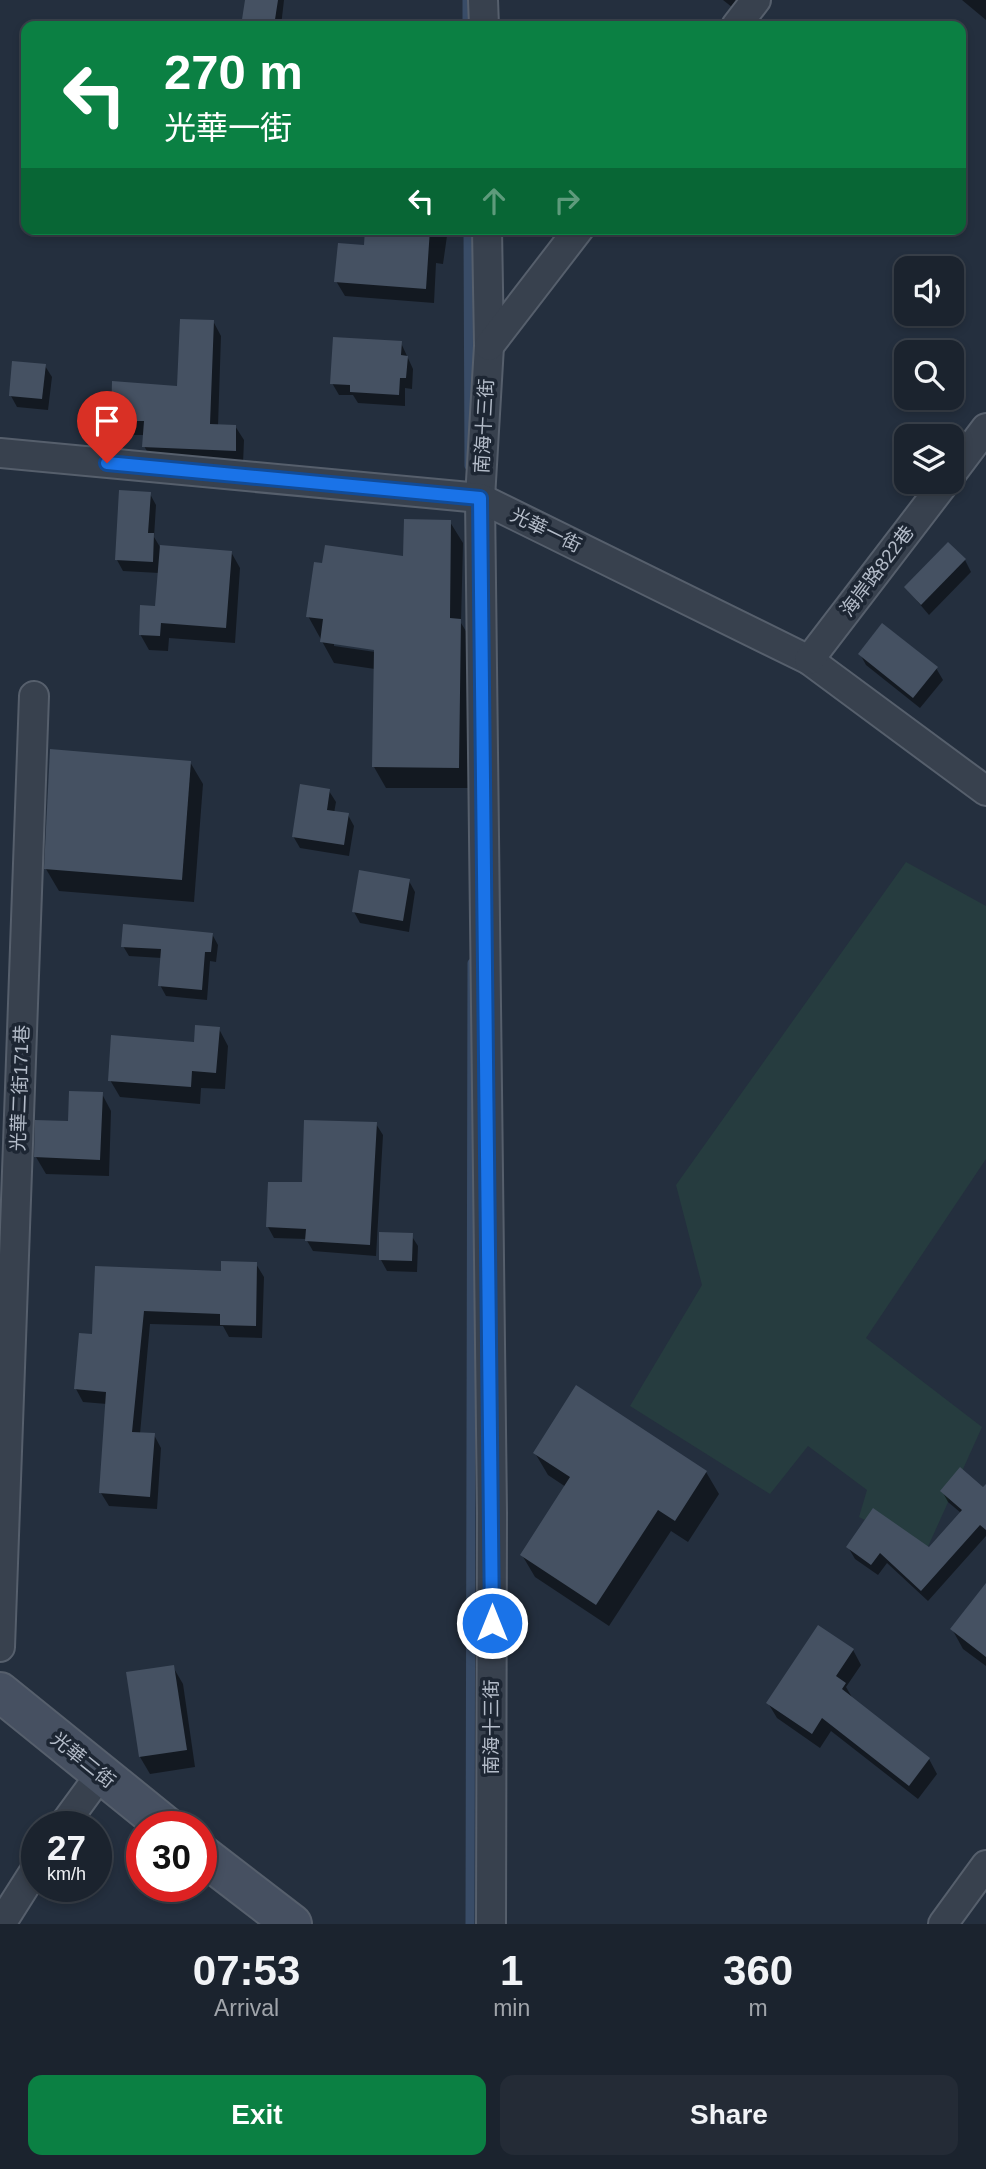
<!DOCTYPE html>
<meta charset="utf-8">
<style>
body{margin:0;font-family:Arial,"Noto Sans TC",sans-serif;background:#242b36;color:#f1f3f6;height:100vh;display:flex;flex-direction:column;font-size:26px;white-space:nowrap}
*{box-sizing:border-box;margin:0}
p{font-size:23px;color:#a0a4aa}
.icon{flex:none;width:38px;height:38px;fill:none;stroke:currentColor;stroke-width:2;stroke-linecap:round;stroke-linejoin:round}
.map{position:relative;height:1924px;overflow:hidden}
.panel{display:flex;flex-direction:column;background:#1b232e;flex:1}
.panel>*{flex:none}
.top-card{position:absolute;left:21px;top:21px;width:945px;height:214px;border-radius:14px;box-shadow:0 4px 10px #0003,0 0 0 2px #39404a;background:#0b8043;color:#fff;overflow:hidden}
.controls{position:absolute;left:894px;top:256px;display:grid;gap:14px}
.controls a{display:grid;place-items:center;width:70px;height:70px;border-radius:14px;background:#1b232e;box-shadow:0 4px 10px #0003,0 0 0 2px #39404a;font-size:35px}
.speed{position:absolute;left:21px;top:1811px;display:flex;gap:14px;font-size:35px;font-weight:700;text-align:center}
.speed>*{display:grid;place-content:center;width:91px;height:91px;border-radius:50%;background:#1b232e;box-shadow:0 4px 10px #0003,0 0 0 2px #39404a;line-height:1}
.speed small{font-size:18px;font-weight:400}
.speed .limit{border:10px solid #d22;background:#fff;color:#111}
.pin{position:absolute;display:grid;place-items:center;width:60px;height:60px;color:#fff;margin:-72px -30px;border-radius:50% 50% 50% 0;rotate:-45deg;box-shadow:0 0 7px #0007}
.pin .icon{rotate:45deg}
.me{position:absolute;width:77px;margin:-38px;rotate:0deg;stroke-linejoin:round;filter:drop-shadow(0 0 5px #0008)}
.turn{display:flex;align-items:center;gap:24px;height:147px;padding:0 28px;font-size:32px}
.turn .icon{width:91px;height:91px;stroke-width:2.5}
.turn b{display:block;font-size:49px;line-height:60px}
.lanes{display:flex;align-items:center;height:66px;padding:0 28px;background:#0003;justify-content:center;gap:35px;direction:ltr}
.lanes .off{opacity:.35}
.eta{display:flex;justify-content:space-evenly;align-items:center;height:119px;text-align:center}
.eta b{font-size:42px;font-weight:600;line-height:49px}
.button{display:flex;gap:14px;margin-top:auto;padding:14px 28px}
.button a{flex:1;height:80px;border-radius:14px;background:#0b8043;color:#fff;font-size:28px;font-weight:600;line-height:80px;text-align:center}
.button a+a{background:#242b36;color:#f1f3f6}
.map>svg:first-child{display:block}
.green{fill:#263c3f}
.shadow{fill:#0007;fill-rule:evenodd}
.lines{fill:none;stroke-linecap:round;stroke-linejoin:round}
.stream{stroke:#394c67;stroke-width:9}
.building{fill:#455162}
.street-casing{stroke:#565f6c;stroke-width:32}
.secondary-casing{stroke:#565f6c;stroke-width:42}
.street{stroke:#38414e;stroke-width:28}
.secondary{stroke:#465061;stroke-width:38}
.route-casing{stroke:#114b97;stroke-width:18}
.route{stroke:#1a73e8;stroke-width:12}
.labels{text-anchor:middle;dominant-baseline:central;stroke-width:7;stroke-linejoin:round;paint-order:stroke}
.street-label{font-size:19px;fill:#b4bcc9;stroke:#1d2633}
</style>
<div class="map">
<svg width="986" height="1924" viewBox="0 0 986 1924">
<rect width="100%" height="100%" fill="#242f3e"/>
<!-- green -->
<polygon class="green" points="906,862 986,906 986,1159 866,1338 982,1427 926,1551 859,1517 867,1490 808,1446 770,1494 630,1406 702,1285 676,1185"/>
<!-- shadow -->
<g class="shadow">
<polygon points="247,0 284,0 281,26 243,26"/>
<polygon points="723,0 756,0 742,15"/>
<polygon points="962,0 986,0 986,20"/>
<polygon points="395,20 447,23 449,26 394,26"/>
<polygon points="367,229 448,229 443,264 436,263 434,303 345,296 336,281 365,247"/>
<polygon points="213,321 221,336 218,426 235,426 244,440 243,464 152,460 144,446 145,435 121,435 113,420 179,387"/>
<polygon points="401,343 413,369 412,389 405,388 405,406 358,403 353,395 339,395 332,383"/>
<polygon points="45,366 52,377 48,410 17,407 11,396"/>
<polygon points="150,494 156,505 154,537 160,547 231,552 240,568 235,643 169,638 168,651 149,650 140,634 157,608 159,573 123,571 117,560"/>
<path d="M450 522 463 543 461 623 472 641 470 788H386L374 767 375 669 334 663 308 616 405 558ZM334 642 383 650 382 653 334 646Z"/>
<polygon points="965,560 971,572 929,615 906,588"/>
<polygon points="860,654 936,668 943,680 920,708 866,665"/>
<polygon points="190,762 203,784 194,902 59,891 46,869"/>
<polygon points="329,791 336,802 334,813 348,815 354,826 349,856 300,848 293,836"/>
<polygon points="409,881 415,892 409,932 360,923 354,912"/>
<polygon points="212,934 218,945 216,962 210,961 207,1000 166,996 160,985 162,958 129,956 123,946"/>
<polygon points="219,1029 228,1046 225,1089 201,1088 200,1104 120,1097 110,1080 195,1044"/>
<polygon points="102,1094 111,1111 109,1176 46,1174 36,1157"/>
<polygon points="376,1124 383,1135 376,1256 313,1251 306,1239 274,1238 268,1227 303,1184"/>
<polygon points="411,1235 418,1246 417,1272 387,1271 381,1260"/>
<polygon points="256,1264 264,1277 262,1338 229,1337 223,1326 150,1324 140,1434 154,1435 161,1448 157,1509 109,1506 101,1493 107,1404 83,1402 76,1389 94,1336 96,1268 223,1273"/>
<polygon points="535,1453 706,1472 719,1494 688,1542 671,1531 609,1626 535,1577 522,1555 566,1487 548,1475"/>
<polygon points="942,1491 986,1491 986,1536 928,1601 887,1563 878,1575 855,1559 848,1547 929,1549 961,1513 948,1502"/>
<polygon points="986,1586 986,1666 963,1649 952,1629"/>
<polygon points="853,1650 861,1665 846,1687 853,1699 929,1759 937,1774 918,1799 831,1731 820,1748 777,1718 768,1703"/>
<polygon points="173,1667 183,1684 195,1767 150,1774 140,1757"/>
</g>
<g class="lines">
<!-- stream -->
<g class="stream">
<polyline points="467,0 467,26"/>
<polyline points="468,229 469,466"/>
<polyline points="470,1924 472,963"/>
</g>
</g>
<!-- building -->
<g class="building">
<polygon points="245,0 278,0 274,26 241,26"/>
<polygon points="365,229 430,229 426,289 334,282 338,243 364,245"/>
<polygon points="180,319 214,320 210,424 236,425 236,451 142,447 144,421 111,421 112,381 177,386"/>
<polygon points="333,337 402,341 401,355 408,356 406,378 400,378 399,395 350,392 350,385 330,384"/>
<polygon points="12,361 46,364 42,399 9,396"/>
<polygon points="119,490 151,492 148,533 154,533 153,562 115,560"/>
<polygon points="404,519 451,520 450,618 461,619 459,768 372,767 374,650 320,642 323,619 306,617 314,562 322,563 325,545 403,556"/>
<polygon points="948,542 966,559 921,605 904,587"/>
<polygon points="160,545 232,551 226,628 161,623 160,636 139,635 140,605 155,606"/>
<polygon points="882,623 938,667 913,698 858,654"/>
<polygon points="50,749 191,761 182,880 44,869"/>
<polygon points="300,784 330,789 327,810 349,813 344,845 292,837"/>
<polygon points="359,870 410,879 403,921 352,912"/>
<polygon points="123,924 213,933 211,952 205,952 202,990 158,986 161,949 121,947"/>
<polygon points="195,1025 220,1027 216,1073 192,1071 191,1087 108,1081 111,1035 194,1042"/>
<polygon points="69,1091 103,1092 100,1160 34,1157 35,1120 68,1121"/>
<polygon points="304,1120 377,1122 370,1245 305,1241 306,1229 266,1227 268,1182 302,1182"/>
<polygon points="379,1232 413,1233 412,1261 379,1260"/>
<polygon points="221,1261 257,1262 256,1326 220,1325 220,1314 144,1311 132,1432 155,1433 150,1497 99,1493 106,1392 74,1389 79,1333 92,1334 95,1266 221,1271"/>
<polygon points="576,1385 707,1471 675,1521 658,1510 596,1605 520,1555 570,1477 533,1453"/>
<polygon points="960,1467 983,1487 986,1484 986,1530 980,1525 921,1591 880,1553 871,1565 846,1547 873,1508 929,1547 962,1510 940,1491"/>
<polygon points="986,1583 986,1657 950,1629"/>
<polygon points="818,1625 854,1649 836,1676 846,1683 842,1689 930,1758 909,1786 822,1718 812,1734 766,1703"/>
<polygon points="174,1665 187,1750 139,1757 126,1672"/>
</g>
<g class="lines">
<!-- street casing -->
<g class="street-casing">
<g id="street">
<polyline points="483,0 484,26"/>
<polyline points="736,26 756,0"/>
<polyline points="487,229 489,346 480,498 492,1513 491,1924"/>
<polyline points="489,346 579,229"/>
<polyline points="0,453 480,498 809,660 986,791"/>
<polyline points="952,473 986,428"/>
<polyline points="809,660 946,481"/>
<polyline points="0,1647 34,696"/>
<polyline points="62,1827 100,1775"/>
<polyline points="1,1924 37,1867"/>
<polyline points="943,1924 986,1865"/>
</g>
</g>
<!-- secondary casing -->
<g class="secondary-casing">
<g id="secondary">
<polyline points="0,1692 167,1827"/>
<polyline points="201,1854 292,1924"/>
</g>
</g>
<!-- street -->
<use href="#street" class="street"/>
<!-- secondary -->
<use href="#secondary" class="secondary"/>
</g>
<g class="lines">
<!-- route casing -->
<g class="route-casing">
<polyline id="route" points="107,463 480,498 492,1623"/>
</g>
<!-- route -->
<use href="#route" class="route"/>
</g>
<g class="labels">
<!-- street labels -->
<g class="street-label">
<text transform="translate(484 426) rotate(-87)">南海十三街</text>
<text transform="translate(546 530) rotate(26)">光華一街</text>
<text transform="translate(877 571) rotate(-53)">海岸路822巷</text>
<text transform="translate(20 1088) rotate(-88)">光華二街171巷</text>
<text transform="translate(491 1727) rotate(-90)">南海十三街</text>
<text transform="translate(83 1760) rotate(39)">光華二街</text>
</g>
</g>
</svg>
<div class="controls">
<a><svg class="icon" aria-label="sound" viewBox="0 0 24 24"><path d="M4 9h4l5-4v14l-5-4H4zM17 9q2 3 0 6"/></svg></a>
<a><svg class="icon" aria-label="search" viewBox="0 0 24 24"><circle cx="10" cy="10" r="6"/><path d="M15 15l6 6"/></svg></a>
<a><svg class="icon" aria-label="layers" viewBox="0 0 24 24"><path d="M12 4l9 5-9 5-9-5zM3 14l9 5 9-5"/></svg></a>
</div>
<div class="speed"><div>27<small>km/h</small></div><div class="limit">30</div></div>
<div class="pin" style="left:107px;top:463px;background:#d93025"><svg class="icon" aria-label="arrive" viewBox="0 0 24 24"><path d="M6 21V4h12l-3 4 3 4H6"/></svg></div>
<svg class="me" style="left:492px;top:1623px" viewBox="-20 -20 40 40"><circle r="17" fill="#1a73e8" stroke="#fff" stroke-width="3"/><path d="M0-11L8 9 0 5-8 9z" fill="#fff"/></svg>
<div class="top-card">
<div class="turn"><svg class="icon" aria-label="left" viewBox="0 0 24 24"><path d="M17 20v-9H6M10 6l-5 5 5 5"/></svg><div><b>270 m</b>光華一街</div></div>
<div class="lanes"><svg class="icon" aria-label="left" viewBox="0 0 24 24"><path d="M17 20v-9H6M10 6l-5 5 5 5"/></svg><svg class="icon off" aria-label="ahead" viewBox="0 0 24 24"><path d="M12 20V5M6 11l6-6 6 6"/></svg><svg class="icon off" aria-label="right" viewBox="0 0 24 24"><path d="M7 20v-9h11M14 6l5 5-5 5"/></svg></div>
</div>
</div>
<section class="panel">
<div class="eta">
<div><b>07:53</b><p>Arrival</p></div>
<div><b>1</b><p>min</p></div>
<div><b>360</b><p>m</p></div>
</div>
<div class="button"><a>Exit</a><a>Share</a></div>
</section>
